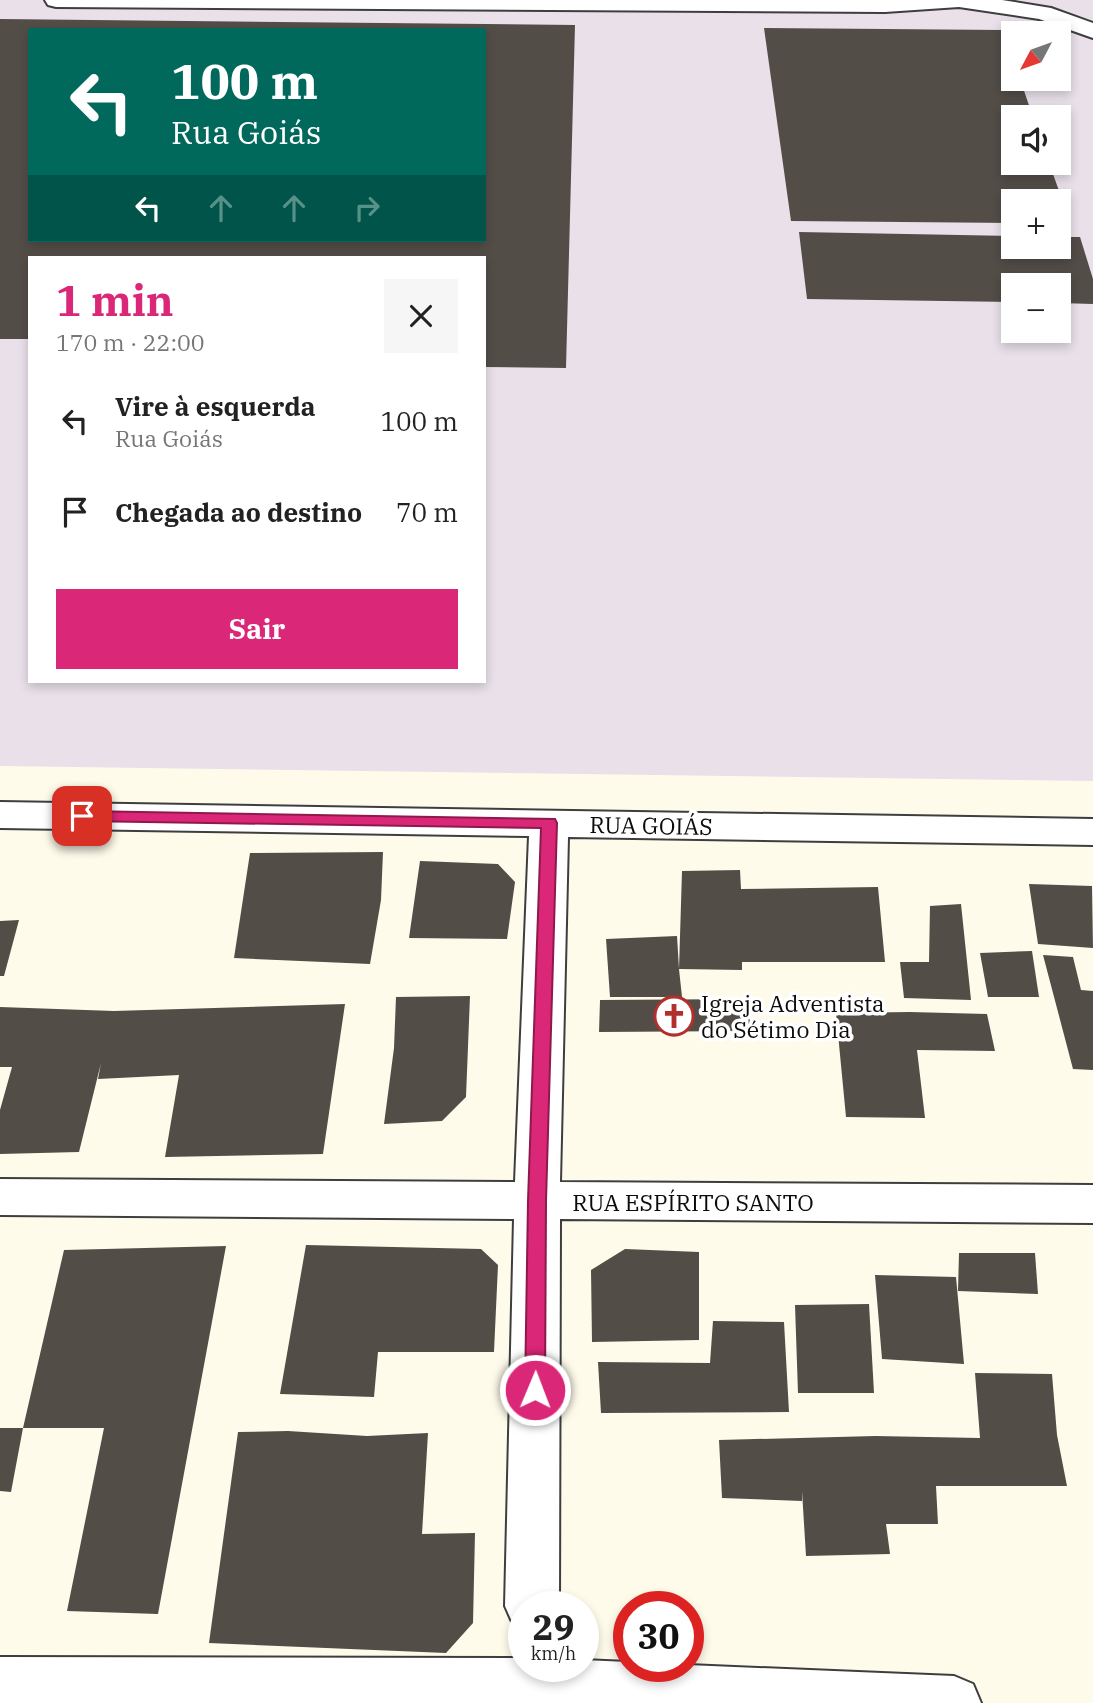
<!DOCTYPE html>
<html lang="pt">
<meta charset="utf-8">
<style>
body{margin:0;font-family:"IBM Plex Serif",serif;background:#f6f6f6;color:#222;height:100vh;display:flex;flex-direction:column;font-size:26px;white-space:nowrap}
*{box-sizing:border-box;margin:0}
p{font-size:23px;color:#767676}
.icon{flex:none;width:38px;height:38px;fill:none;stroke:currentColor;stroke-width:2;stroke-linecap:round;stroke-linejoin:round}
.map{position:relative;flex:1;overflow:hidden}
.drawer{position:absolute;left:28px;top:256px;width:458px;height:427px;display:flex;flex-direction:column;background:#fff;border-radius:0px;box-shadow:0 4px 10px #0003}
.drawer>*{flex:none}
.top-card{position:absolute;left:28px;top:28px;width:458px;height:214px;border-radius:0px;box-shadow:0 4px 10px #0003;background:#00695c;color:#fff;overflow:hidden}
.needle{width:46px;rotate:229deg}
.fabs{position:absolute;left:1001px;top:21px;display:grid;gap:14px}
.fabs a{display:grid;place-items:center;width:70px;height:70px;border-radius:0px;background:#fff;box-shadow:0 4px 10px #0003;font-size:35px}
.speed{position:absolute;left:508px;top:1591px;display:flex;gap:14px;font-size:35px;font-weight:700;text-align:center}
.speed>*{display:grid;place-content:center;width:91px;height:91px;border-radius:50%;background:#fff;box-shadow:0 4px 10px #0003;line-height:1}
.speed small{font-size:18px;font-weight:400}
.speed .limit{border:10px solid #d22;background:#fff;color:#111}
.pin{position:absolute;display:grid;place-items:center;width:60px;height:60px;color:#fff;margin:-30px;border-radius:14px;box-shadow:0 4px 10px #0006}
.me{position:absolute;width:77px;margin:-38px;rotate:1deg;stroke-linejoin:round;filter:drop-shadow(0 0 5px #0008)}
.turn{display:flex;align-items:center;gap:24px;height:147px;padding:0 28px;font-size:32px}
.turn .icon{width:91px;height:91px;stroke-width:2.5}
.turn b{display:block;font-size:49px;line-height:60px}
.lanes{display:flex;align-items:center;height:66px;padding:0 28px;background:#0003;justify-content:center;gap:35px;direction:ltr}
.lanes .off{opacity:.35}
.round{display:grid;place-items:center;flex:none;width:74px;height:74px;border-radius:0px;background:#f6f6f6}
.summary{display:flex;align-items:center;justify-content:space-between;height:119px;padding:0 28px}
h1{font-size:42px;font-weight:700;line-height:52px;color:#db2777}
.action{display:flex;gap:14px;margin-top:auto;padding:14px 28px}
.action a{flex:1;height:80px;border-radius:0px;background:#db2777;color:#fff;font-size:28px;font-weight:700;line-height:80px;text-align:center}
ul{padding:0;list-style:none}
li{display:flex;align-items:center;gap:21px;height:91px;padding:0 28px}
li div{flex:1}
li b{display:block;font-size:26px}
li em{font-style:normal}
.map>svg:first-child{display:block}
.industrial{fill:#e9e0ea;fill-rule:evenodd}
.building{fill:#534d48;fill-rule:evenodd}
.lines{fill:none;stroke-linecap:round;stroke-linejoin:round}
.minor-casing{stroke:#3e3e3e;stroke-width:4}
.minor{fill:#fff;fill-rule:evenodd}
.route{fill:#db2777;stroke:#8e194d;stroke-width:2}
.labels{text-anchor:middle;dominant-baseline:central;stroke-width:7;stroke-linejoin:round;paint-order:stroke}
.street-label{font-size:23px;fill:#0b0b0b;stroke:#fff}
.poi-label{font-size:23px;fill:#0b0b0b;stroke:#fff;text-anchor:start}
</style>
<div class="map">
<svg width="1093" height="1703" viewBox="0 0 1093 1703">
<rect width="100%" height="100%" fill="#fefbeb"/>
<!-- industrial -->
<path class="industrial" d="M0 0H1093V781L0 766ZM30 30H485V240H30ZM1013 33H1059V79H1013ZM1013 117H1059V163H1013ZM1013 201H1059V247H1013ZM30 257H485V681H30ZM1013 285H1059V331H1013Z"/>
<!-- building -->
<g class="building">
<path d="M0 19 575 25 566 368 485 367V257H30V339H0ZM30 30H485V240H30Z"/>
<polygon points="764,28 1003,30 1013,59 1013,79 1020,79 1033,117 1013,117 1013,163 1049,163 1071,224 1059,224 1059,201 1013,201 1013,223 791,221"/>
<polygon points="799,232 1013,236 1013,247 1059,247 1059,237 1080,237 1093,279 1093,304 1059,303 1059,285 1013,285 1013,302 807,299"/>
<polygon points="383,852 381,900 370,964 234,958 250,853"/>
<polygon points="420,861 498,864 515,882 507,939 409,938"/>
<polygon points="740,870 741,889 878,887 885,962 742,962 742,970 679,969 682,997 610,997 606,939 677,936 679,969 682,871"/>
<polygon points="1029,884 1092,886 1093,948 1038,944"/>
<polygon points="961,904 971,1000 904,998 900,962 929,962 930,906"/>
<polygon points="19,920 4,976 0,976 0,921"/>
<polygon points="1032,951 1039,997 988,997 980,953"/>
<polygon points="1043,955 1073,957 1081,990 1093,991 1093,1070 1073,1069"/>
<polygon points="470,996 466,1097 442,1121 384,1124 394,1048 396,997"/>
<polygon points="749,999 750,1031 599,1032 600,1000"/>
<polygon points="345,1004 323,1154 165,1157 179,1075 98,1079 101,1063 79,1152 0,1154 0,1110 12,1067 0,1067 0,1007 114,1011"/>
<polygon points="910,1012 987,1014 995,1051 917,1050 925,1118 846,1117 836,1013"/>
<polygon points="306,1245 481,1249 498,1265 494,1352 378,1352 374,1397 280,1394"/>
<polygon points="226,1246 158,1614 67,1611 104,1428 23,1428 64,1250"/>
<polygon points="625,1249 699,1252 699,1340 592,1342 591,1270"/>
<polygon points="959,1253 1035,1253 1038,1294 958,1291"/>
<polygon points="875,1275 956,1277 964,1364 882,1359"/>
<polygon points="869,1304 874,1393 798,1393 795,1305"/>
<polygon points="713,1321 784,1322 789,1412 601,1413 598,1362 710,1363"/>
<polygon points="975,1373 1052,1374 1057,1435 1067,1486 936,1486 938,1524 886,1524 890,1554 806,1556 802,1491 802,1501 722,1498 719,1440 875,1436 980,1438"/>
<polygon points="0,1428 23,1428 11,1492 0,1491"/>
<polygon points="288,1431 367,1436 428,1433 422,1534 475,1533 473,1623 446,1653 209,1643 238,1432"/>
</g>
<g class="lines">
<!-- minor casing -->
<g class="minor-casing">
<g id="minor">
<polygon points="45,0 1002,0 1051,8 1093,23 1093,38 1039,19 959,7 885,12 56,7 48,5"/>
<polygon points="0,802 1093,819 1093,845 568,837 560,1182 1093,1185 1093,1223 560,1219 559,1606 523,1606 523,1628 513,1624 505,1606 514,1219 0,1215 0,1179 515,1182 529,836 0,828"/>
<polygon points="0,1657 523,1658 523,1666 583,1666 583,1660 628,1662 628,1666 688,1665 954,1676 973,1684 981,1703 0,1703"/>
</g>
</g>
<!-- minor -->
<use href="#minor" class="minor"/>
</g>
<!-- route -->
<polygon class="route" points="82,811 555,819 557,823 546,1201 545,1390 542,1397 535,1399 527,1397 525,1390 528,1201 541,828 82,821 75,816"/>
<!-- icons -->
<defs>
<g id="church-ring" transform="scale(2.0125)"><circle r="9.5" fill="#fff" stroke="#b12f2d" stroke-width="1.5"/><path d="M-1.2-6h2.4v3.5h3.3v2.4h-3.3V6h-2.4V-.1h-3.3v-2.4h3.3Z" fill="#b12f2d"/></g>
</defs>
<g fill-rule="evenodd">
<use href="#church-ring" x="674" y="1016"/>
</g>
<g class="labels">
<!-- street labels -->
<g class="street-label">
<text transform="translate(651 825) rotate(1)">RUA GOIÁS</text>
<text x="693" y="1202">RUA ESPÍRITO SANTO</text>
</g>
<!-- poi labels -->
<g class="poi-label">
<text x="701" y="1003">Igreja Adventista<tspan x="701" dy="26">do Sétimo Dia</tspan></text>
</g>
</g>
</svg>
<div class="fabs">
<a><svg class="needle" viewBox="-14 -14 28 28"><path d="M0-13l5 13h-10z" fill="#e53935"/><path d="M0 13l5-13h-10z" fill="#767676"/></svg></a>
<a><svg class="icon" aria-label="sound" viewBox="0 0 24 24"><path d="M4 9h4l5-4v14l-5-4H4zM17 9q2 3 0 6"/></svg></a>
<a>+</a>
<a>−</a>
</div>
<div class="speed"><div>29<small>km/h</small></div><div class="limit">30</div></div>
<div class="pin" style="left:82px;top:816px;background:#d93025"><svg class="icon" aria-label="arrive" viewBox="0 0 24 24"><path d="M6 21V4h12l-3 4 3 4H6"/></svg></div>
<svg class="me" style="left:535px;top:1390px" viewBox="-20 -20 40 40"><circle r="17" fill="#db2777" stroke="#fff" stroke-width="3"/><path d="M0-11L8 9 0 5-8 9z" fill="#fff"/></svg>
<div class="top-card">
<div class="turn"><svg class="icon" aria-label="left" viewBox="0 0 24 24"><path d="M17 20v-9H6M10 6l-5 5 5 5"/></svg><div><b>100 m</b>Rua Goiás</div></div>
<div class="lanes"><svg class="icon" aria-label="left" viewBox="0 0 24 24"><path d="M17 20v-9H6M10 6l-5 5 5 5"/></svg><svg class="icon off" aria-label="ahead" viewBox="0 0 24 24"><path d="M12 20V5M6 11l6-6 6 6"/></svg><svg class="icon off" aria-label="ahead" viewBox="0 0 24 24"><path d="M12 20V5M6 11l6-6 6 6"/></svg><svg class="icon off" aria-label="right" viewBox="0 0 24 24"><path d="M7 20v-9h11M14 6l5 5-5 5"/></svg></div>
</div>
<section class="drawer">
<div class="summary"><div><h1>1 min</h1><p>170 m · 22:00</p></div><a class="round"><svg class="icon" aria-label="close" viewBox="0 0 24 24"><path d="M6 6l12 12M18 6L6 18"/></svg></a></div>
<ul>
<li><svg class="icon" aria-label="left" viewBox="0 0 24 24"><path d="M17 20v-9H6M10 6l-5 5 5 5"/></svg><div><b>Vire à esquerda</b><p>Rua Goiás</p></div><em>100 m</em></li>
<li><svg class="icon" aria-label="arrive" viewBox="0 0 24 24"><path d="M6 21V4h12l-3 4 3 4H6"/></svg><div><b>Chegada ao destino</b></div><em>70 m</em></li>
</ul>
<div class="action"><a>Sair</a></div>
</section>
</div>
